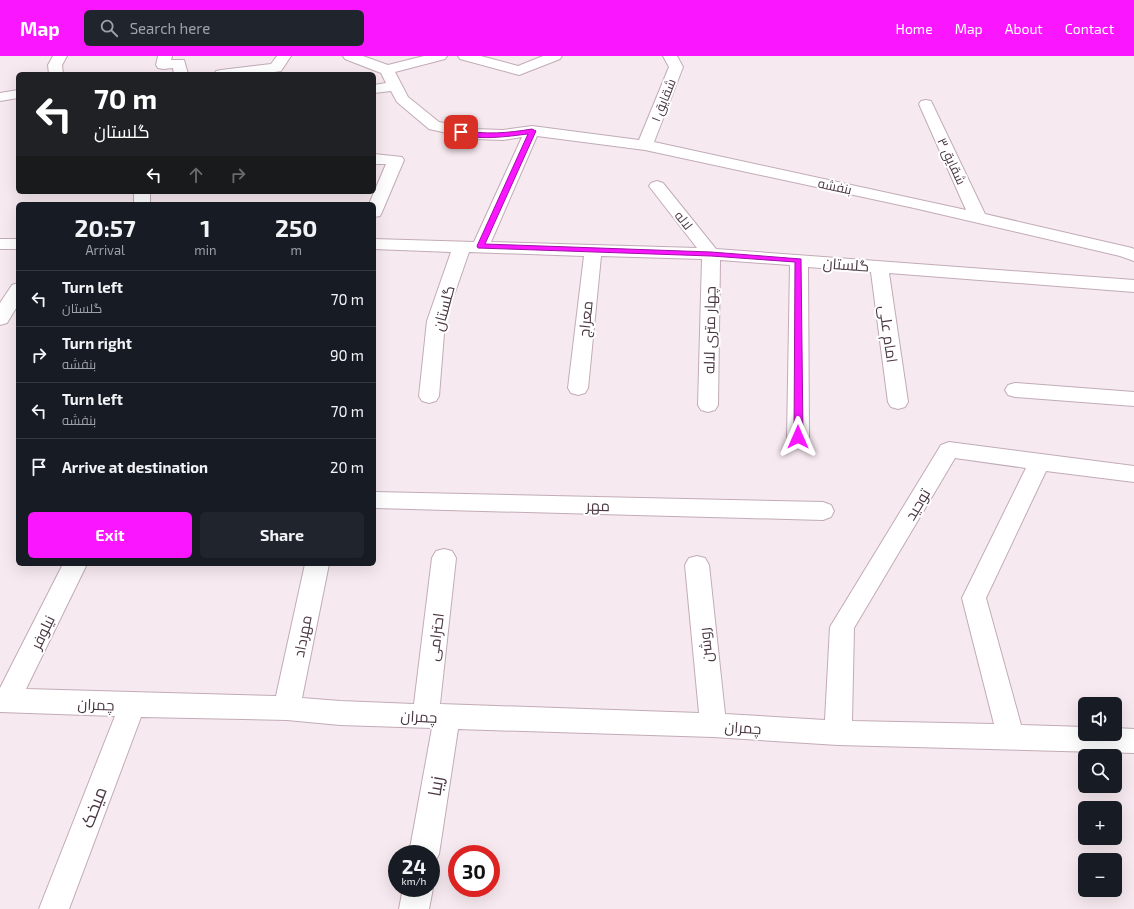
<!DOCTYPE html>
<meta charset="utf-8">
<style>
body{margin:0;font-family:"Exo 2",Cairo,sans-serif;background:#20242c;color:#f1f3f6;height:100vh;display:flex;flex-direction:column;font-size:15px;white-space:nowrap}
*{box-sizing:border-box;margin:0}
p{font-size:13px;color:#9ea1a6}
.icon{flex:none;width:22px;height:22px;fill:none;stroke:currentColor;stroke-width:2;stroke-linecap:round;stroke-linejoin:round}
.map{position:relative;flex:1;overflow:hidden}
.sheet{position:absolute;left:16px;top:146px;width:360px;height:364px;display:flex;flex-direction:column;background:#171b24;border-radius:6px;box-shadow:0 4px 16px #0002}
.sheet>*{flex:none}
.hud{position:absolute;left:16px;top:16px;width:360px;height:122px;border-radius:6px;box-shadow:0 4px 16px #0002;background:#202124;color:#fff;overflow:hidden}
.controls{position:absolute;left:1078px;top:641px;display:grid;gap:8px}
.controls a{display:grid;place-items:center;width:44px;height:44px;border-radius:6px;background:#171b24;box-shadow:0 4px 16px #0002;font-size:20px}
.speed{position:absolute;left:388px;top:789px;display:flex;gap:8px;font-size:20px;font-weight:700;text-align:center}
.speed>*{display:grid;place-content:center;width:52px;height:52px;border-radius:50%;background:#171b24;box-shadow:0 4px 16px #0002;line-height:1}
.speed small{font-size:10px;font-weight:400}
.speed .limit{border:6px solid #d22;background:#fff;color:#111}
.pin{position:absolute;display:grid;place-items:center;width:34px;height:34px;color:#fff;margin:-17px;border-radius:8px;box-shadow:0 2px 6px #0006}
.me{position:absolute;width:44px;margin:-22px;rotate:0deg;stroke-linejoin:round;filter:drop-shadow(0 0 3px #0008)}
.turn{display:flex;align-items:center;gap:14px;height:84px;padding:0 12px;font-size:18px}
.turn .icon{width:52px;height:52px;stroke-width:2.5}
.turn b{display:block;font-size:28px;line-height:34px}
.lanes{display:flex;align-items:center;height:38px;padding:0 12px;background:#0003;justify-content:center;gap:20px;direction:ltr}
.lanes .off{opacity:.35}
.eta{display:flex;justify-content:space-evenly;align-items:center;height:68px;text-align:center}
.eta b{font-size:24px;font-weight:700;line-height:28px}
.button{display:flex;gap:8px;margin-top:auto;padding:8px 12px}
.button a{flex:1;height:46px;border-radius:6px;background:#fa17ff;color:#fff;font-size:16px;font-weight:700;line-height:46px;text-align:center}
.button a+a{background:#20242c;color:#f1f3f6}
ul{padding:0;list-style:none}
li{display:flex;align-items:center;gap:12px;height:56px;padding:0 12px;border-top:1px solid #363941}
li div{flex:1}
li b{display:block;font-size:15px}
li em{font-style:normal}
header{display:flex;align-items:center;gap:24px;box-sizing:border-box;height:56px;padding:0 20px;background:#fa17ff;color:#fff}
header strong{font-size:19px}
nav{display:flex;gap:22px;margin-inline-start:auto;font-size:14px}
.search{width:280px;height:36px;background:#20242c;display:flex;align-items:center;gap:10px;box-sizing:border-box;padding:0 14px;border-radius:6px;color:#9ea1a6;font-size:15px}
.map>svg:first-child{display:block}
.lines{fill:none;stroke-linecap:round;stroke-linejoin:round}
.street-casing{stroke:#c2abb7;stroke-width:2}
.street{fill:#fff;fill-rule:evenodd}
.route{fill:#fa17ff;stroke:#a20fa6}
.labels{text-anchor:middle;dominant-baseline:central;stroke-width:4;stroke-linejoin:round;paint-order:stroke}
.far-street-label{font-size:13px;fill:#4a3742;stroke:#fff}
.street-label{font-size:15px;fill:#4a3742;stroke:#fff}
.near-street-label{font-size:18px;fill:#4a3742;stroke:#fff}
</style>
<header>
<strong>Map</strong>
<div class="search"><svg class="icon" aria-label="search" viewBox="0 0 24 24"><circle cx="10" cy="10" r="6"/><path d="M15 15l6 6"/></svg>Search here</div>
<nav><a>Home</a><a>Map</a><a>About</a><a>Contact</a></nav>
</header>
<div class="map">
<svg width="1134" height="853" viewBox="0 0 1134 853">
<rect width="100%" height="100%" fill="#f6e9ef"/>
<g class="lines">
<!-- street casing -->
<g class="street-casing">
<g id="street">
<polygon points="53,0 67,0 62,9 63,18 49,18 48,9"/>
<polygon points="158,0 172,0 171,4 184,4 188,18 174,18 173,12 163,13 158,12 156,9"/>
<polygon points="277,0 291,0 281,15 260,18 214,18 216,15 221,14 271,8"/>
<polygon points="343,0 363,0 388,9 424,0 447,0 445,3 395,16 408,41 439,66 474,73 503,74 532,70 639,84 669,11 663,0 677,0 683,11 654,86 966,154 919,48 921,45 926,44 931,45 985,158 1132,192 1134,193 1134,205 1120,200 914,152 645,94 537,80 491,186 697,192 649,130 651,127 657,125 663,127 716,193 1134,224 1134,236 889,217 908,346 905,351 898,353 891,351 888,346 871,216 808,211 809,381 805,386 798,389 791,386 787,381 790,209 720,204 718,349 715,354 708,356 701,354 698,349 702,203 601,200 588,332 585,337 578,339 571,337 568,332 584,200 469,196 445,265 439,340 436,345 429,347 422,345 419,340 427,265 451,196 374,193 374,183 474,186 522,81 503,84 474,83 429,73 397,46 391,35 374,37 374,29 386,27 381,17 345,3"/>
<polygon points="458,0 481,0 518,10 543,0 562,0 560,3 519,19 460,3"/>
<polygon points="18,34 18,42 0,45 0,37"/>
<polygon points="374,98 402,101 404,104 382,156 380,160 374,161 374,148 369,148 386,108 374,108"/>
<rect x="134" y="136" width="16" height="12"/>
<rect x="0" y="183" width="18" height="10"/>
<polygon points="18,227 18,249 7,267 0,269 0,247 12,229"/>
<polygon points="1015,327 1134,336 1134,350 1015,341 1008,339 1005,334 1008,329"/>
<path d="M949 386 1134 410V426L1046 415 986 542 1021 669 1085 671V678H1115V672L1134 673V697L838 689 713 681 458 673 439 798 434 808 431 809V798H409L432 672 340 669 287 664 141 661 69 853H39L115 660 0 656V632L63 508H87L26 633 276 640 305 508H329L302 642 340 645 414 648 432 502 436 495 444 493 452 495 456 502 440 648 699 657 685 509 689 502 697 500 705 502 709 509 725 658 825 664 830 571 941 389ZM955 402 1026 412 962 542 994 668 852 665 854 572Z"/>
<polygon points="374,436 823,446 831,449 834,455 831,461 823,464 374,452"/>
<polygon points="431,828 433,832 429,853 399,853 403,832 431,832"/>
</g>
</g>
<!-- street -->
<use href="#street" class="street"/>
</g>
<!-- route -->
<path class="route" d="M532 73 536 75 485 188 711 196 801 203 803 381 801 383H795L794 381 795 206 711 200 478 192 477 190 528 78C510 80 473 86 458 76L461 74C485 79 508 77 532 73Z"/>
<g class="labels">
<!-- far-street labels -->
<g class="far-street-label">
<text transform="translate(663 44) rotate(-68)">شقایق ۱</text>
<text transform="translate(952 105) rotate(65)">شقایق ۳</text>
<text transform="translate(835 130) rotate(12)">بنفشه</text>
<text transform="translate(684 164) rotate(52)">لاله</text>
</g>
<!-- street labels -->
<g class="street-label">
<text transform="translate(846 208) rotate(4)">گلستان</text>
<text transform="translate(443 252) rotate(-75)">گلستان</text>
<text transform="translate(585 263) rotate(-84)">معراج</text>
<text transform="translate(709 274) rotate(-89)">چهار متری لاله</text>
<text transform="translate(889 278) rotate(82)">امام علی</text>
<text transform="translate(917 448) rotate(-59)">توحید</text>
<text transform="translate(598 449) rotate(1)">مهر</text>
<text transform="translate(42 576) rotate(-64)">نیلوفر</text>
<text transform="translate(302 580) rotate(-79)">مهرداد</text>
<text transform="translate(435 581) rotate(-83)">احترامی</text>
<text transform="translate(705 589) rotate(-96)">روشن</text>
<text transform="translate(96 648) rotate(2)">چمران</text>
<text transform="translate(419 660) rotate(3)">چمران</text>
<text transform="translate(743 671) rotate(4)">چمران</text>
</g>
<!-- near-street labels -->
<g class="near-street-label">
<text transform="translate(435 730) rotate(-80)">زیبا</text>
<text transform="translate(93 751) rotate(-69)">میخک</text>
</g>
</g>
</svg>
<div class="controls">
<a><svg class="icon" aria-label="sound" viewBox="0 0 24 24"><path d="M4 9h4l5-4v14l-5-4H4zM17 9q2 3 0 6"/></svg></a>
<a><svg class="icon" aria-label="search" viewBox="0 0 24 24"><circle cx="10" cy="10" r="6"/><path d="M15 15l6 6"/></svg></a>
<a>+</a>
<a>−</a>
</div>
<div class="speed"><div>24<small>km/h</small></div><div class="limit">30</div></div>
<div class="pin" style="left:461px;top:76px;background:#d93025"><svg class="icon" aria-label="arrive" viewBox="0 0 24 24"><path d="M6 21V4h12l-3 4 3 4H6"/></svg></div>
<svg class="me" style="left:798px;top:381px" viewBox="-20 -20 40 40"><path d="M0-17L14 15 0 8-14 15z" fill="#fa17ff" stroke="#fff" stroke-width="4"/></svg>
<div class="hud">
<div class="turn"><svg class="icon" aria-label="left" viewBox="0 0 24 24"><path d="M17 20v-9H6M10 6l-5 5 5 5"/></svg><div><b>70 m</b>گلستان</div></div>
<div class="lanes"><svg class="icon" aria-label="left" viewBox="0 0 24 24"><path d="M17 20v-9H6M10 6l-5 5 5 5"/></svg><svg class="icon off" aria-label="ahead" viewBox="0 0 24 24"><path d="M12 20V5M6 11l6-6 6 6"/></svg><svg class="icon off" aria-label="right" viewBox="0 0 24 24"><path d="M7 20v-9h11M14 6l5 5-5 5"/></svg></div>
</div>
<section class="sheet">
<div class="eta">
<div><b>20:57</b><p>Arrival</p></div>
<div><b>1</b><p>min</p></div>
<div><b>250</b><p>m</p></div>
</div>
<ul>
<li><svg class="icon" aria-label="left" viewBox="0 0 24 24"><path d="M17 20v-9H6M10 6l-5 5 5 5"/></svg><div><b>Turn left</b><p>گلستان</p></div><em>70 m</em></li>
<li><svg class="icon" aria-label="right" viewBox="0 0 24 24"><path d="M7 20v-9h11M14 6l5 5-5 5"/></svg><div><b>Turn right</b><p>بنفشه</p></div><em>90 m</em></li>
<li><svg class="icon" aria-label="left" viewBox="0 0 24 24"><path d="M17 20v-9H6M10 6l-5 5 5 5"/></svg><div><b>Turn left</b><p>بنفشه</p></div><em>70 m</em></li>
<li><svg class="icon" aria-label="arrive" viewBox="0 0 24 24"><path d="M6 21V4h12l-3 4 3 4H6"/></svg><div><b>Arrive at destination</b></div><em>20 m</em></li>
</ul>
<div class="button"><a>Exit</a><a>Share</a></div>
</section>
</div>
